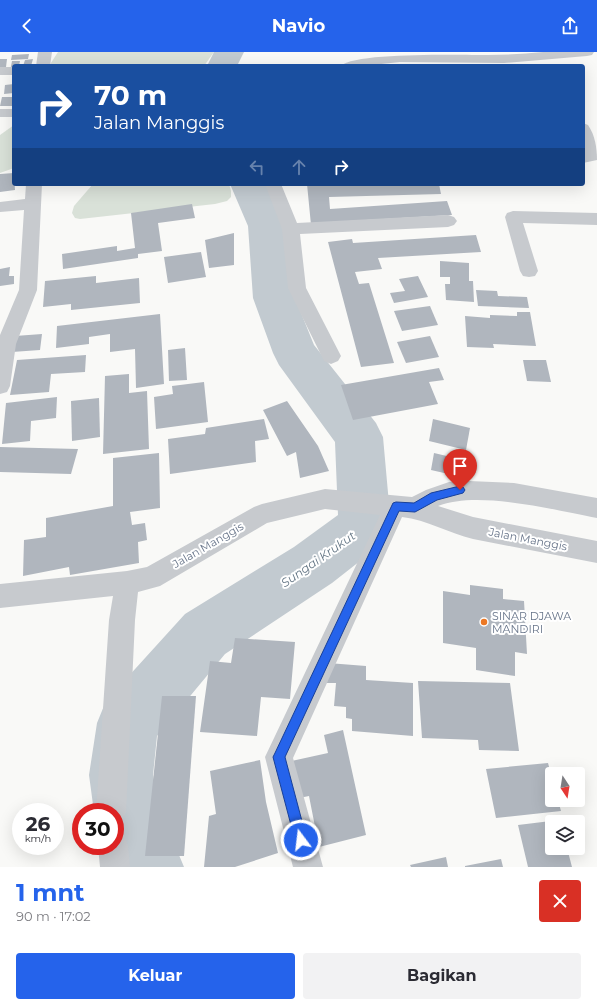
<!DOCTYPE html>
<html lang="id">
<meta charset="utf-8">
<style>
body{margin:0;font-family:Montserrat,sans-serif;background:#f2f2f3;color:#2b2b33;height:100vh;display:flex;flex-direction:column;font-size:15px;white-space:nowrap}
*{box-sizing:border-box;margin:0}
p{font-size:13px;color:#7c7c81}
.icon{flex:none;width:22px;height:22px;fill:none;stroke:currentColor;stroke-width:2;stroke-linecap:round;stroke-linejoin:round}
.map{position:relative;height:815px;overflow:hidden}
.drawer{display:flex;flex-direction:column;background:#fff;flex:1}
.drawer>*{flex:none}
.hud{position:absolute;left:12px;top:12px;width:573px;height:122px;border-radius:4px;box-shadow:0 4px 16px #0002;background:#1a4fa0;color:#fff;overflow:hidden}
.needle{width:26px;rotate:168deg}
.tools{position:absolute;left:545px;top:715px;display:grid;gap:8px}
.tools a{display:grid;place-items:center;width:40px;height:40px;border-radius:4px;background:#fff;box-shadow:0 4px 16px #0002;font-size:20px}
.speed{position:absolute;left:12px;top:751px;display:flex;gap:8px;font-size:20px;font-weight:700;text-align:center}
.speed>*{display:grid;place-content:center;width:52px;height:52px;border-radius:50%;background:#fff;box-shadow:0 4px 16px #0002;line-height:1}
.speed small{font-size:10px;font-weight:400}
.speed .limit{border:6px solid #d22;background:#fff;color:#111}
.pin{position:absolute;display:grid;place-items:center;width:34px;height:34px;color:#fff;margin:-41px -17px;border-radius:50% 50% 50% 0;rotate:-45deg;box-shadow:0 0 4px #0007}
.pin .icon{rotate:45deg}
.me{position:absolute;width:44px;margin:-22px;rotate:345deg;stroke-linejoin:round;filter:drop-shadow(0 0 3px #0008)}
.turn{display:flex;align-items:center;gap:14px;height:84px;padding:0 16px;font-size:18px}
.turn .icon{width:52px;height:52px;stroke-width:2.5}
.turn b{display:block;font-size:28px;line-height:34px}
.lanes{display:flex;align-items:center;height:38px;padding:0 16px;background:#0003;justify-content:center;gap:20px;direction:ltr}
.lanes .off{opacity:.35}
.round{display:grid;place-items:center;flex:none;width:42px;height:42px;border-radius:4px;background:#f2f2f3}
.head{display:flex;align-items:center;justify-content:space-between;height:68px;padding:0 16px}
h1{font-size:24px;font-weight:700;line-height:30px;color:#2563eb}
.primary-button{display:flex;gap:8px;margin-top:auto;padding:8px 16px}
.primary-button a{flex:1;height:46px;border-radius:4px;background:#2563eb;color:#fff;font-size:16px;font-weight:700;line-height:46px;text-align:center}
.primary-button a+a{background:#f2f2f3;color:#2b2b33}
header{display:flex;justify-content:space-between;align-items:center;height:52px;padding:0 16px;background:#2563eb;color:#fff;font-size:18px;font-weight:700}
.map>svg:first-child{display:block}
.green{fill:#d9e1d8}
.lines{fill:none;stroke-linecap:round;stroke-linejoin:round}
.river{fill:#c2cad0;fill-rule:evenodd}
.building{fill:#b0b6be}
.minor{fill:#c7cace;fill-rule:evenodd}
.route{fill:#2563eb;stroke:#184099}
.poi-dot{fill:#ec7824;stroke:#fff;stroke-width:1.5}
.labels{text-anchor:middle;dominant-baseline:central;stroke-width:4;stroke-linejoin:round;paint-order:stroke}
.street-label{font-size:11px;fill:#677489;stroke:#fff}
.poi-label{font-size:11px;fill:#677489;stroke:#fff;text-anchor:start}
.water-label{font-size:12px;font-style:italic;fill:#637584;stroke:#fff}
</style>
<header><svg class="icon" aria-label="back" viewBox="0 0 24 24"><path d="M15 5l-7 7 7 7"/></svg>Navio<svg class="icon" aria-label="share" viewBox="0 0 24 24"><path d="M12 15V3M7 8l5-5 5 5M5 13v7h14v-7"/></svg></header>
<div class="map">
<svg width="597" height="815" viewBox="0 0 597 815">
<rect width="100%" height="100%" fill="#f9f9f7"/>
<!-- green -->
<g class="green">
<polygon points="58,0 214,0 204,14 49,14"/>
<polygon points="14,73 14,116 0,121 0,83"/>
<polygon points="93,132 229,132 231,139 231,145 227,149 215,152 80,167 75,166 72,161 74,154"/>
</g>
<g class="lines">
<!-- river -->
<g class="river">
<polygon points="214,0 244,0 237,14 207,14"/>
<polygon points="230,132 266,132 286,174 295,246 314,293 376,371 383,385 391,474 383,491 332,531 225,602 157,684 153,723 164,783 174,791 184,815 106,815 100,802 99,794 115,794 115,760 94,760 89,723 97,671 106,649 185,562 294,495 338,463 335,390 279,313 273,301 253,246 248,174"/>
</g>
</g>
<!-- building -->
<g class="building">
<polygon points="29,2 28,7 11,8 12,3"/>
<polygon points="0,7 7,7 6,15 0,15"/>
<polygon points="33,7 31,14 23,14 25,8"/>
<polygon points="12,9 20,9 19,14 14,14 14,18 10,19"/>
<polygon points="14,32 14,41 4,42 5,33"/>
<polygon points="2,45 14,45 14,54 0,54"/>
<polygon points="14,121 15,138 0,140 0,122"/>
<polygon points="307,132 439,132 441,142 329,145 330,157 447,149 452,163 332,170 311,173"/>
<polygon points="192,152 195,166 158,171 162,199 138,202 138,206 63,217 62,202 117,194 117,199 135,196 131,161"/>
<polygon points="234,181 234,213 209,216 205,188"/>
<polygon points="476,183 481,200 378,206 382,217 355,220 359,232 369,231 394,311 361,315 328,190 352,187 353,191"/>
<polygon points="201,200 206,225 168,231 164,205"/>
<polygon points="440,209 469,211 469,229 473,229 474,250 446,248 445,232 450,232 450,225 440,225"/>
<polygon points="10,215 9,224 14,224 14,232 0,234 0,217"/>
<polygon points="96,224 96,231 139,226 140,251 71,258 71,252 43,255 45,229"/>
<polygon points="418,224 428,245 394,251 390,241 405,239 399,227"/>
<polygon points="476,238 497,239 498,244 527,245 529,256 478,254"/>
<polygon points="430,254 438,273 402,279 394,259"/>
<polygon points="517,260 530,260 536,294 493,292 494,296 467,295 465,264 490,266 490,263 517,264"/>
<polygon points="160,262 164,332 136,336 135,297 110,300 110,282 89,285 89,292 56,296 57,274"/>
<polygon points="42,282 40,298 12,300 15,284"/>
<polygon points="430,284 439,305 406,311 397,290"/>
<polygon points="185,296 187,328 169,329 168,298"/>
<polygon points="86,303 85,320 51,322 49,340 10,343 17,308"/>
<polygon points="523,308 546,308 551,330 527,329"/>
<polygon points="439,316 444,328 429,330 438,352 353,368 341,333"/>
<polygon points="129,322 129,341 147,339 149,397 103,402 105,324"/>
<polygon points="204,330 208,370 156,377 154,345 173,342 172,334"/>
<polygon points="57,345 56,366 31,369 30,389 2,392 6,351"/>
<polygon points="99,346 100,385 72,389 71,349"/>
<polygon points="287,349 318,394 329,419 300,426 296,400 287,404 263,358"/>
<polygon points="264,367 269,387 255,389 256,410 170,422 168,387 205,382 206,376"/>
<polygon points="433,367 470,376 466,398 429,389"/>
<polygon points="0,395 78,397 71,422 0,420"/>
<polygon points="452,400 470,404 466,426 431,418 434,401 451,405"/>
<polygon points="159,401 160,456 130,460 132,473 145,471 147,488 138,490 139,511 70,523 69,515 23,524 24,488 46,485 46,466 113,454 113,406"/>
<polygon points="470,533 503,537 503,547 524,549 527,602 515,600 515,624 476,618 476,596 443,591 443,539 470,543"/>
<polygon points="235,586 295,590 290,647 261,645 257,684 200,680 210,609 231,611"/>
<polygon points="328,611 366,614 366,628 413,631 413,684 352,679 352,667 346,666 346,655 334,654 336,631 327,631"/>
<polygon points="418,629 510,631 519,699 479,698 478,688 422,686"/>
<polygon points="162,644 196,644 184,804 145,804"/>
<polygon points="343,678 366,783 319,795 309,744 294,747 287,710 328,701 324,683"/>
<polygon points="260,708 266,750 278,801 235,815 204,815 209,764 216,762 210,719"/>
<polygon points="548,711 552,726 552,748 558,748 561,759 496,766 486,717"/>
<polygon points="559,768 560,770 552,770 552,796 567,796 572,815 528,815 518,773"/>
<polygon points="446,805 448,815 411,815 410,813"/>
<polygon points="501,807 503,815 465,815 465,814"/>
</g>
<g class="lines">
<!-- minor -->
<g class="minor">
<polygon points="38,0 52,0 50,14 36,14"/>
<path d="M543 0H594L592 3 587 4 504 11 400 10 363 14H341C354 0 464 3 488 3 507 3 525 2 543 0Z"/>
<rect x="0" y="15" width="14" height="8"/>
<rect x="0" y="57" width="14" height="8"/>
<path d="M583 71 588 73C595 83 597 96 597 108L583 111Z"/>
<polygon points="26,132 42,132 37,238 16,292 10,334 7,340 0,342 0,283 19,238 24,158 0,160 0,150 25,147"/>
<polygon points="265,132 281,132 297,171 448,163 454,165 457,169 454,173 448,175 300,182 306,236 341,304 338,309 331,312 324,309 288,236 282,177"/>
<polygon points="513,159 597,161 597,173 523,171 538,219 535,224 529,225 523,224 520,219 505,165 507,161"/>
<path d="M469 429 514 431 597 446V466C554 458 478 438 438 454L473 465 597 489V511L473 487C449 481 427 468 402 465L293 706 323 815H293L265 705 380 463 325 457 267 471 160 534 138 540 135 568 126 760 121 770 115 773V760H96L109 568 113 544 0 556V532L127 519 147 515 254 455 262 452 325 437 412 445 426 438 449 430Z"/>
<polygon points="115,780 124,783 128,794 130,815 100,815 98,794 115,794"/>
</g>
</g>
<!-- route -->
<polygon class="route" points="460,434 463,435 465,438 463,441 437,448 415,460 399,459 285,705 307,788 305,792 301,794 296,792 273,705 275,701 393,451 396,450 414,451 431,441"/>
<!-- markers -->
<circle class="poi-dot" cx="484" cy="570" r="4"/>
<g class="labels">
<!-- street labels -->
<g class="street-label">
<text transform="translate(528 487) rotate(11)">Jalan Manggis</text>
<text transform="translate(208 493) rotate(-30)">Jalan Manggis</text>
</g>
<!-- poi labels -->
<g class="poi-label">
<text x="492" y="564">SINAR DJAWA<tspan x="492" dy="13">MANDIRI</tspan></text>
</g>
<!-- water labels -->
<g class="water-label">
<text transform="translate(318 507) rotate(-35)">Sungai Krukut</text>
</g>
</g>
</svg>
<div class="tools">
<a><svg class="needle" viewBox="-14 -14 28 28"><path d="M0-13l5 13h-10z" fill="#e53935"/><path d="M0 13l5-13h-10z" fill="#7c7c81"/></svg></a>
<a><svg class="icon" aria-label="layers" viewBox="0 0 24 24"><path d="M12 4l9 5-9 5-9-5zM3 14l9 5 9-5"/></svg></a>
</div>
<div class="speed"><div>26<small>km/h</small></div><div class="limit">30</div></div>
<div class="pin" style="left:460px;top:438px;background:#d93025"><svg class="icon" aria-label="arrive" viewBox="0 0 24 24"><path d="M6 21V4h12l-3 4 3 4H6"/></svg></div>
<svg class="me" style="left:301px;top:788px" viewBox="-20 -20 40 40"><circle r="17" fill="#2563eb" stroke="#fff" stroke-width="3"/><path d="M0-11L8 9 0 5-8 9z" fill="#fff"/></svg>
<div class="hud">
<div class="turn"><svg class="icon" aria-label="right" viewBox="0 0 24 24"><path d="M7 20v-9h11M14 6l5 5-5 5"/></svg><div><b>70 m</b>Jalan Manggis</div></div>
<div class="lanes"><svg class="icon off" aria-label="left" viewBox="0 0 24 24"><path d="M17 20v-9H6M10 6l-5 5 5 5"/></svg><svg class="icon off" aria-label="ahead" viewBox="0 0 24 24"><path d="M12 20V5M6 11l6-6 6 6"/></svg><svg class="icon" aria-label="right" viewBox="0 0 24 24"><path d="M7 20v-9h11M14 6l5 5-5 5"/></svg></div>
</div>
</div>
<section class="drawer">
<div class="head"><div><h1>1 mnt</h1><p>90 m · 17:02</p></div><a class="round" style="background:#d93025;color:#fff"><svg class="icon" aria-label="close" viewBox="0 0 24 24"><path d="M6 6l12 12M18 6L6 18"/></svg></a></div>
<div class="primary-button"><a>Keluar</a><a>Bagikan</a></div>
</section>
